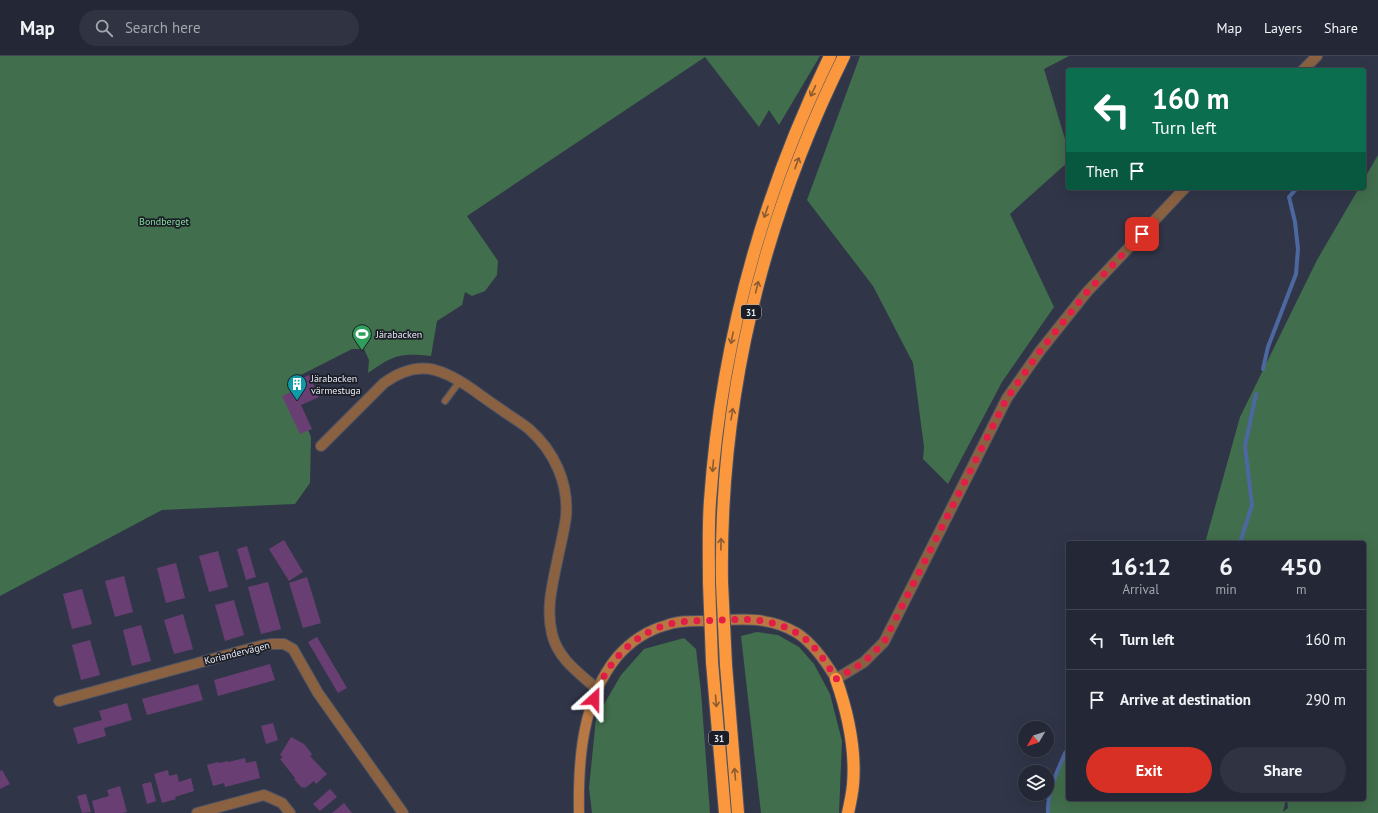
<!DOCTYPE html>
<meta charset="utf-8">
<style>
body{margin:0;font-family:"PT Sans",sans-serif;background:#303442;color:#f1f3f6;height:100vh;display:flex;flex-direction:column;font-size:15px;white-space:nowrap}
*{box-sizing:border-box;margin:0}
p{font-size:13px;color:#a3a6ad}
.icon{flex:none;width:22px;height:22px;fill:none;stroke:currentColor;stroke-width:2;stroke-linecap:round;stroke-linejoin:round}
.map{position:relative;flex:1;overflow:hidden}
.side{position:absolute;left:1066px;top:485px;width:300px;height:260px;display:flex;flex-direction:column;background:#242836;border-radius:4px;box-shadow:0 4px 16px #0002,0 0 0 1px #414451}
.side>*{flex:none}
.guide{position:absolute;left:1066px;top:12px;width:300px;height:122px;border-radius:4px;box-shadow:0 4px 16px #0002,0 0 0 1px #414451;background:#0b6e4f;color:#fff;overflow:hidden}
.needle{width:26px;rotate:231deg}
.controls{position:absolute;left:1018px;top:665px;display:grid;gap:8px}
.controls a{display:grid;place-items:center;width:36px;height:36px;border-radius:50%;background:#242836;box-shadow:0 4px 16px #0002,0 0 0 1px #414451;font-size:20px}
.pin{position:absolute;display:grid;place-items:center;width:34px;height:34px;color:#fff;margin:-17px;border-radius:8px;box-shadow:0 2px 6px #0006}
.me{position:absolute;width:44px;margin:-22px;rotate:24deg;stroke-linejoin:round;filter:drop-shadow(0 0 3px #0008)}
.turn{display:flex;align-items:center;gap:14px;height:84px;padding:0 20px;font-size:18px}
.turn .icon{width:52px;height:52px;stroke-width:2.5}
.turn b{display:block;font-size:28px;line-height:34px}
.then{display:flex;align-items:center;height:38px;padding:0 20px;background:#0003;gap:8px;font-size:15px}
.eta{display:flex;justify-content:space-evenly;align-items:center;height:68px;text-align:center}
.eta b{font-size:24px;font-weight:700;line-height:28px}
.cta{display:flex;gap:8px;margin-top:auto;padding:8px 20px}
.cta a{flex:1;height:46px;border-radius:24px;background:#d93025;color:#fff;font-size:16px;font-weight:700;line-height:46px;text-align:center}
.cta a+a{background:#303442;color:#f1f3f6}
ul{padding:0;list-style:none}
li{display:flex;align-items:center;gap:12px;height:60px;padding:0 20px;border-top:1px solid #414451}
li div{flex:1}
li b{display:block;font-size:15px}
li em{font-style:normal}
header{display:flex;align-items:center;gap:24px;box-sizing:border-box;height:56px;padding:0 20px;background:#242836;border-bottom:1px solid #414451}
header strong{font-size:19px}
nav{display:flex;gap:22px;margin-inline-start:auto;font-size:14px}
.search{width:280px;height:36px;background:#303442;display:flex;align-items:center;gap:10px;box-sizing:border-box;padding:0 14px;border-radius:22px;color:#a3a6ad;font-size:15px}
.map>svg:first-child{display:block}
.green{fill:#416e4c}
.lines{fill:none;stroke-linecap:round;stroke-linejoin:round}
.stream{stroke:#4d68a0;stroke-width:4}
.building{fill:#693f73}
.lane-casing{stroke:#4d5364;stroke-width:8}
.street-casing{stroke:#4d5364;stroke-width:12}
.secondary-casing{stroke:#4d5364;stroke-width:12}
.highway-casing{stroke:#4d5364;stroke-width:14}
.lane{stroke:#8a6242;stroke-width:5.5}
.street{stroke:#8a6242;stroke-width:10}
.secondary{stroke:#b87843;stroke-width:10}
.highway{stroke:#fb983e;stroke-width:12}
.highway-bridge-casing{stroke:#4d5364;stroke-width:14;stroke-linecap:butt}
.highway-bridge{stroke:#fb983e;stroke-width:12}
.oneway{stroke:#8b5b32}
.route{stroke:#e11d48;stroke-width:7;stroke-dasharray:0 12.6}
.labels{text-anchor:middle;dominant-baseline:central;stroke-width:3.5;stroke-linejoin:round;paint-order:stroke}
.shield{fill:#1b1e26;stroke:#aaaeb8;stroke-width:1}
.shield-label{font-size:9px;font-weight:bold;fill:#e7ebf6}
.park-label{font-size:10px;fill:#86dd9b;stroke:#1b1e26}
.poi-label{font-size:10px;fill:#e7ebf6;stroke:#1b1e26;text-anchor:start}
.street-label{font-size:10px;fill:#e7ebf6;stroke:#1b1e26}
</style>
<header>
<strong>Map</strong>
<div class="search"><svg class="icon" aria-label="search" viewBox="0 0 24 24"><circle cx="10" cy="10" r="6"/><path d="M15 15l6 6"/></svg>Search here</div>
<nav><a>Map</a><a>Layers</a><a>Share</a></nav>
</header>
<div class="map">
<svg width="1378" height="757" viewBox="0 0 1378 757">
<rect width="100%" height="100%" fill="#303648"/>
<!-- green -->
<g class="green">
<path d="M0 0H820L779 69 769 54 759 71 705 1 467 160 498 205 497 219 485 235 472 240 465 236 462 249 437 265 431 300C398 297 395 299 368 317L369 304 364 293H352L299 320 289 328 311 381 310 427 295 448 162 454 0 540Z"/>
<polygon points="860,0 1069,0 1044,13 1068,93 1068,106 1010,158 1054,251 1002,326 948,428 923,403 924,391 913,307 873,230 807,144"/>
<polygon points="1378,99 1378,757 1046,757 1047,747 1065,697 1068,694 1068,743 1286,743 1283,756 1288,752 1287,743 1364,743 1364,487 1205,487 1240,361 1317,204 1359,132 1364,132 1364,123"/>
<polygon points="757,576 778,579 799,591 814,608 830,638 842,685 839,757 761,757 741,580"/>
<polygon points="684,582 696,593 701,636 710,757 592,757 589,732 596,662 621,619 644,593"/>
</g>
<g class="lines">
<!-- stream -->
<g class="stream">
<polyline points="1263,313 1268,291 1296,218 1298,193 1295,166 1289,141 1297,132"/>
<polyline points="1240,487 1252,449 1245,390 1256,338"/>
<path d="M1048 757C1047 736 1057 716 1065 697L1068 694"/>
</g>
</g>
<!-- building -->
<g class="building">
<polygon points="309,319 319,341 301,349 312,373 300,378 282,340 294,335 290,328"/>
<polygon points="284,484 303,516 289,525 269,493"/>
<polygon points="247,490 256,521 246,524 237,493"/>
<polygon points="218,495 228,531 209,536 199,500"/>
<polygon points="176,507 185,542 166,547 157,512"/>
<polygon points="124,520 133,556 115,561 105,525"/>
<polygon points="307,521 321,567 303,572 289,527"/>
<polygon points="268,526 281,573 261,578 248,531"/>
<polygon points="82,533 92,568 72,573 63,538"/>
<polygon points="234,544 244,579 225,585 215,549"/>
<polygon points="183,558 193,593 174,598 164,564"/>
<polygon points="141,569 151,605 132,610 123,574"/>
<polygon points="317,581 347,632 338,637 308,586"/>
<polygon points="90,584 100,619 81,624 72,589"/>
<polygon points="270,608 275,624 218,640 214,624"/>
<polygon points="198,628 203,644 147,659 142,643"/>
<polygon points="127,647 132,664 104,672 106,680 78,688 73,672 102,664 99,655"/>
<polygon points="273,667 278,684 266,688 261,670"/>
<polygon points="291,681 304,688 312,698 310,700 327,718 316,728 314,725 305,732 304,731 302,732 294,723 295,722 280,703 283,701 280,699"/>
<polygon points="245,702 246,707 256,705 260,722 225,731 224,727 213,730 207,709 218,706 219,707 228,705 228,706"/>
<polygon points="2,714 10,728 0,733 0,715"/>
<polygon points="168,714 169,720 177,718 179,726 191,722 194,735 175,741 176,743 162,747 154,718"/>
<polygon points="151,726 156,745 147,748 142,728"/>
<polygon points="120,730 127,756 122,757 95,757 92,745 109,740 107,734"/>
<polygon points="330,733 337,741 320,755 313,748"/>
<polygon points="86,738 91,756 82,757 77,740"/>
<polygon points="344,747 352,757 332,757"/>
</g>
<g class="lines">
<!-- lane casing -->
<g class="lane-casing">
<polyline id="lane" points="445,345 460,325"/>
</g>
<!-- street casing -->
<g class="street-casing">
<g id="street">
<polyline points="1303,14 1317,0"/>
<path d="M321 390 384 327C417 303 440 311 472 333 484 342 496 350 509 359 515 363 523 368 529 373 554 395 569 427 566 461 564 476 560 491 557 506 552 530 546 553 552 578 558 603 579 617 597 633"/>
<polyline points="836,623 864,606 884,586 1007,342 1040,295 1087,236 1185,132"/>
<polyline points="59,645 260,590 272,588 284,588 293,593 318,637 403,757"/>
<polyline points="197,757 264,739 282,747 290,757"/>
</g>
</g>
<!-- secondary casing -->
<g class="secondary-casing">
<path id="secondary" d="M579 757C578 704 582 644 617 601 630 586 648 574 667 569 680 564 695 565 709 565 741 563 769 560 797 577 814 588 826 606 836 623"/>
</g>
<!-- highway casing -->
<g class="highway-casing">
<g id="highway">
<path d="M709 527C709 500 708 472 710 445 721 288 761 141 830 0"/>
<path d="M722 527C719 341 762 166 844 0"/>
<polyline points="712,606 725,757"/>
<polyline points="726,609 738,757"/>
<path d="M836 623C848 657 856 693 853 729 852 739 850 748 848 757"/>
</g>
</g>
<!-- lane -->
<use href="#lane" class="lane"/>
<!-- street -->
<use href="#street" class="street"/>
<!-- secondary -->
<use href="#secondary" class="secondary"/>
<!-- highway -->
<use href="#highway" class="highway"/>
<!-- highway-bridge casing -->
<g class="highway-bridge-casing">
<g id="highway-bridge">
<polyline points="709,527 712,606"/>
<polyline points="722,527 726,609"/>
</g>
</g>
<!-- highway-bridge -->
<use href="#highway-bridge" class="highway-bridge"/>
</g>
<!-- one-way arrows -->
<defs><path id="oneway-shaft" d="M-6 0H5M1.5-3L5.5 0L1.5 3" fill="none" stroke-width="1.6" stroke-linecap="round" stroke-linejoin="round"/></defs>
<g class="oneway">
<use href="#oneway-shaft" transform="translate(813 35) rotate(116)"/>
<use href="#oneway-shaft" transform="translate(797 107) rotate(-70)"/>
<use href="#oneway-shaft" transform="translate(766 156) rotate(109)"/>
<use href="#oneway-shaft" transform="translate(757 231) rotate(-76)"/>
<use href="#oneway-shaft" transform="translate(732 282) rotate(101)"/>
<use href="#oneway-shaft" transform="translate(732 358) rotate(-80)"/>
<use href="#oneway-shaft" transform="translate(713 410) rotate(95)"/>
<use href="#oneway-shaft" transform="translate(721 488) rotate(-89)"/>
<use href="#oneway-shaft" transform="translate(716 645) rotate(85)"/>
<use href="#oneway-shaft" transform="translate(735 718) rotate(-95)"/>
</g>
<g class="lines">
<!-- route -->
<path class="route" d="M594 643C606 605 639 571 680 566 693 564 707 565 720 564 748 563 771 562 797 577 814 587 826 606 836 623L864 606 884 586 1007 342 1040 295 1087 236 1142 178"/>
</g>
<!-- icons -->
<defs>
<g id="stadium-pin" transform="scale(1)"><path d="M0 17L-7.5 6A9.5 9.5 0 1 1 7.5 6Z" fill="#2e9e5b" stroke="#1b1e26"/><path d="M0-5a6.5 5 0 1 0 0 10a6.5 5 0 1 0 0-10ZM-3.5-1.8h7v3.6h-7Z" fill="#fff"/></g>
<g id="building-pin" transform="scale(1)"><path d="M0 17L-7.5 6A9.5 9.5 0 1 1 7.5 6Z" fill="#0f9aa8" stroke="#1b1e26"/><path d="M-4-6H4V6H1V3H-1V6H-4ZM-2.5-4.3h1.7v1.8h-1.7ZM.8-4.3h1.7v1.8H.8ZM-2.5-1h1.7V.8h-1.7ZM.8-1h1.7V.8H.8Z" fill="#fff"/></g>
</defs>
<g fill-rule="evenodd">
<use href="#stadium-pin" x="362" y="278"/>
<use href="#building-pin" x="297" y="328"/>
</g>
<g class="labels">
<!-- shield labels -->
<g class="shield">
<rect x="741" y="249" width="20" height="14" rx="3"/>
<rect x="709" y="675" width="20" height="14" rx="3"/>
</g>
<g class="shield-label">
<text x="751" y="256">31</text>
<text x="719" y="682">31</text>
</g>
<!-- park labels -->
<g class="park-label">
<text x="164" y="165">Bondberget</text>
</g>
<!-- poi labels -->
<g class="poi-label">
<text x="376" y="278">Järabacken</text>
<text x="311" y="322">Järabacken<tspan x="311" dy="12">värmestuga</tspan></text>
</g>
<!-- street labels -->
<g class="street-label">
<text transform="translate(237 597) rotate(-14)">Koriandervägen</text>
</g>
</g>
</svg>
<div class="controls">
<a><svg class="needle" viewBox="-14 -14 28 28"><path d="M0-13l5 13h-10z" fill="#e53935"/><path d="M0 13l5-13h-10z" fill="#a3a6ad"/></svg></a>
<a><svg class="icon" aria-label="layers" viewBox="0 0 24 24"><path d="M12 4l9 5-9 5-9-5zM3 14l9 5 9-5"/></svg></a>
</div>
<div class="pin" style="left:1142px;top:178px;background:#d93025"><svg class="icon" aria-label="arrive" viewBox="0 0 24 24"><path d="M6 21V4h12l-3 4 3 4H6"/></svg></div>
<svg class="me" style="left:594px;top:643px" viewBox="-20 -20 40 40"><path d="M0-17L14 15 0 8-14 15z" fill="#e11d48" stroke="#fff" stroke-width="4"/></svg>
<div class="guide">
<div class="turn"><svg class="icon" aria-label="left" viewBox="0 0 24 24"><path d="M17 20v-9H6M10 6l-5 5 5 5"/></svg><div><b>160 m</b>Turn left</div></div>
<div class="then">Then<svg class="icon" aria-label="arrive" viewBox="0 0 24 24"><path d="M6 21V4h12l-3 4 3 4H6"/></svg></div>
</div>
<section class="side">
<div class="eta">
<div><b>16:12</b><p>Arrival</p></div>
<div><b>6</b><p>min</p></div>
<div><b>450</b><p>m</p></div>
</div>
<ul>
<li><svg class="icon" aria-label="left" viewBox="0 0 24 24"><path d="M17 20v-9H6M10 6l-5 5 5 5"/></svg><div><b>Turn left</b></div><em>160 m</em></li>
<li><svg class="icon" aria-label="arrive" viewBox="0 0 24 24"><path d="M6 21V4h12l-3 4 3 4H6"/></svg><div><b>Arrive at destination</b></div><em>290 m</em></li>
</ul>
<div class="cta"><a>Exit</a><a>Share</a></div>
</section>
</div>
